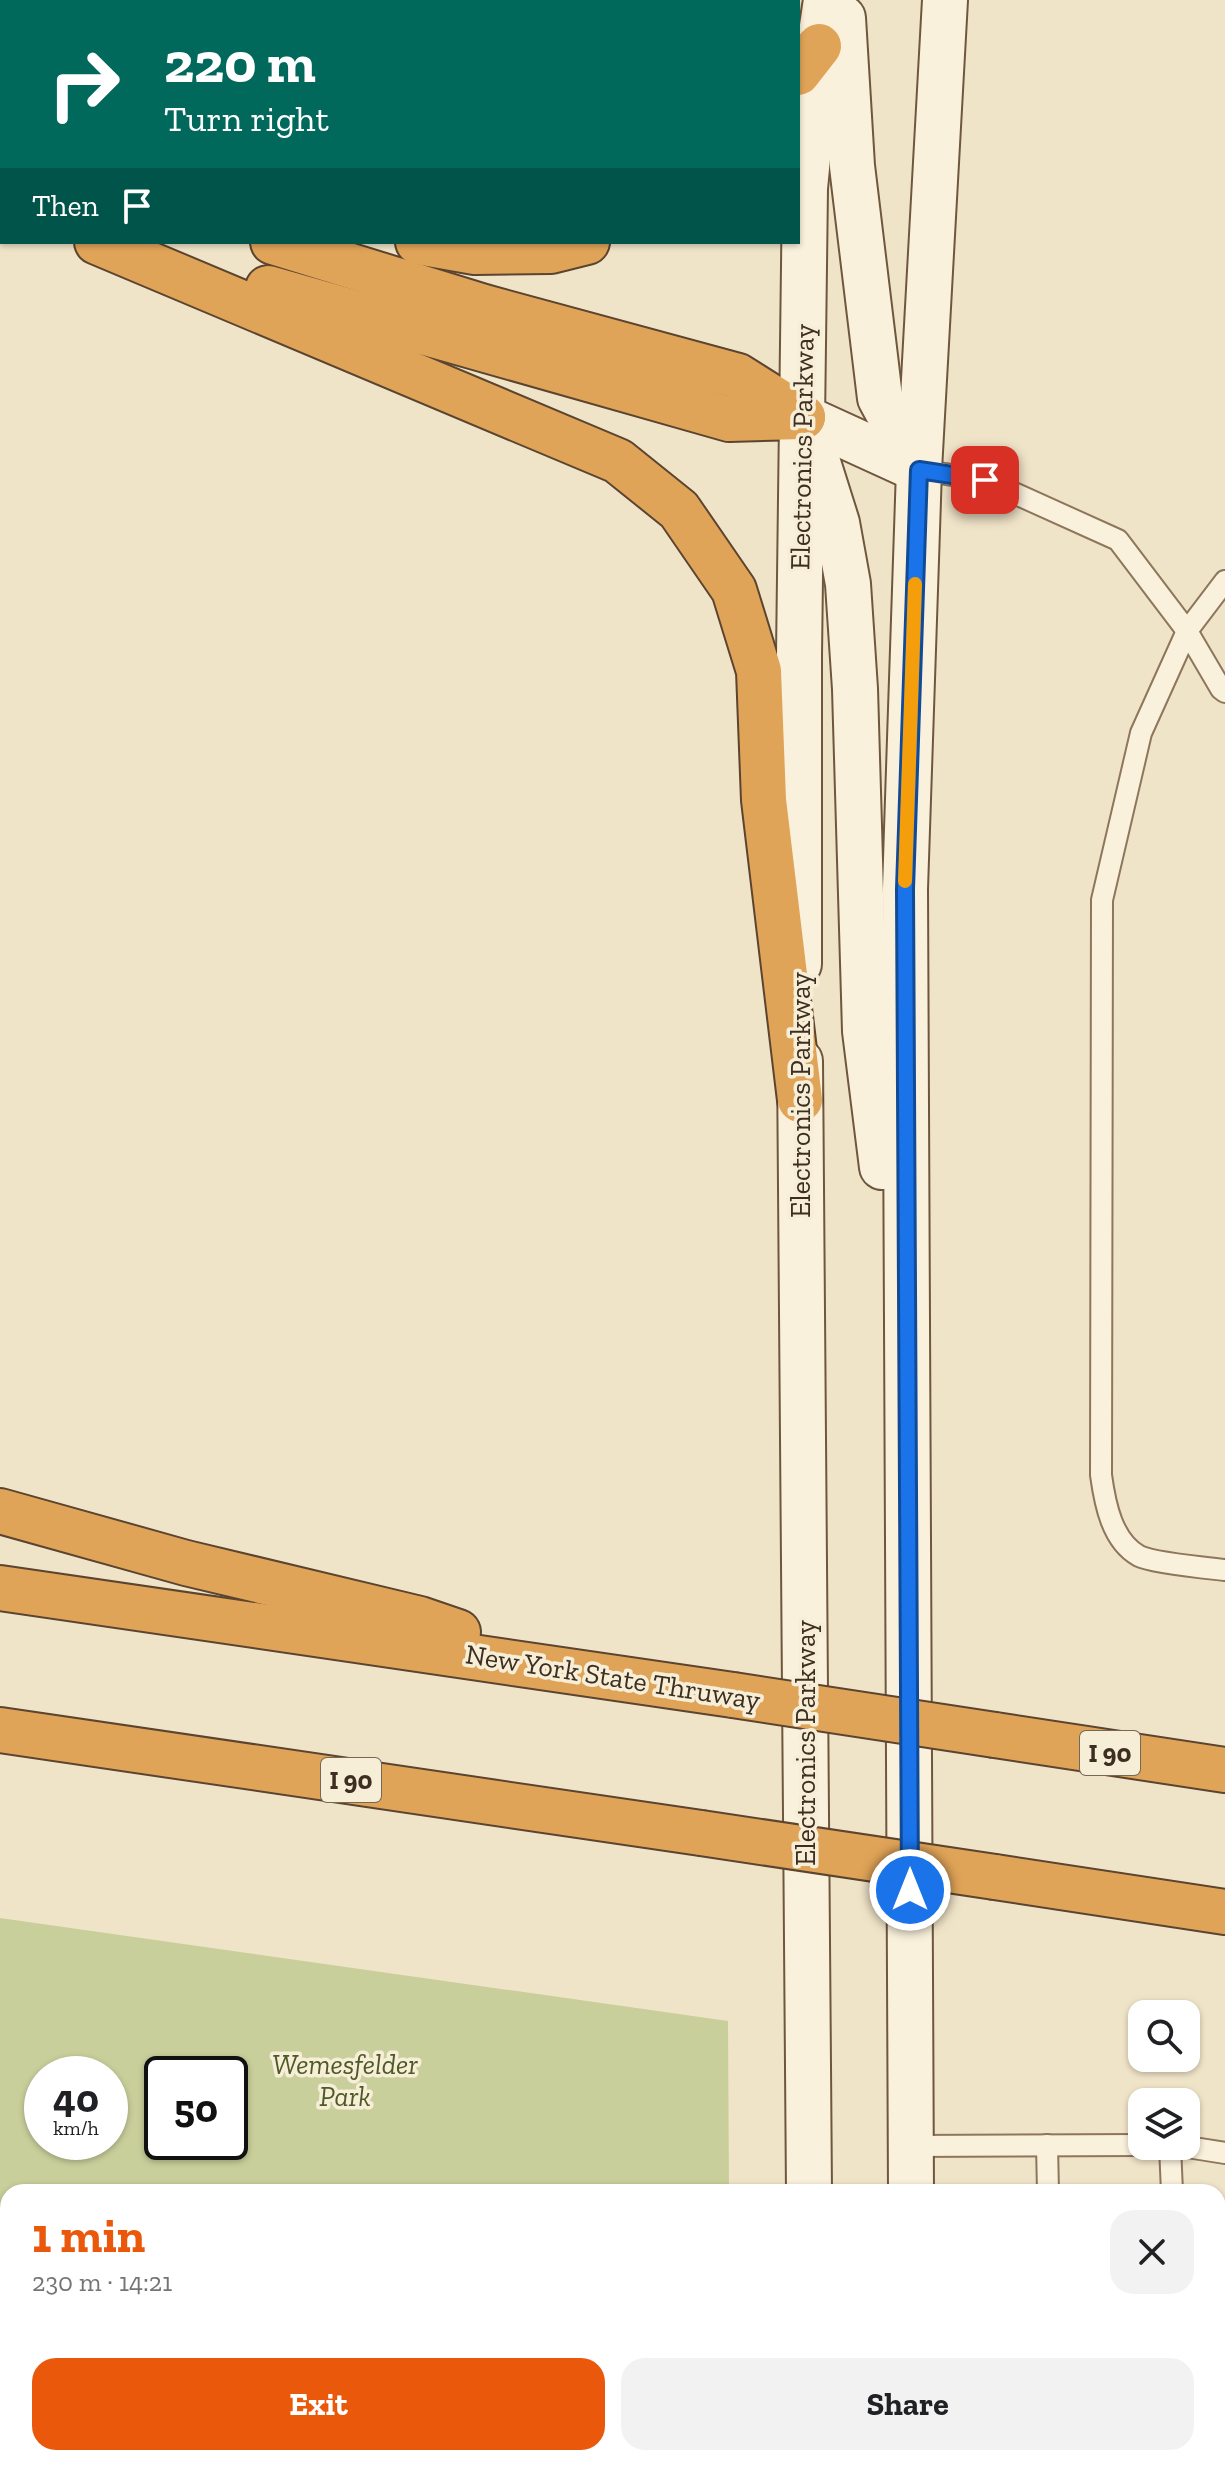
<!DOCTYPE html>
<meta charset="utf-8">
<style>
body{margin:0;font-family:"Zilla Slab",serif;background:#f2f2f2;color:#202124;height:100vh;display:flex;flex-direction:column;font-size:30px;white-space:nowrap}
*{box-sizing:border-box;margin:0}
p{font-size:26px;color:#757577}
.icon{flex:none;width:44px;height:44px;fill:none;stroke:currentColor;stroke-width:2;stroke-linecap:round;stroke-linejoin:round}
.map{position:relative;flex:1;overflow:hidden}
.sheet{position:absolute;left:0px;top:2184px;width:1226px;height:282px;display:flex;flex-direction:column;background:#fff;border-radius:24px 24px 0 0;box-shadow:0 2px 6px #0004}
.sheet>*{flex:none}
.banner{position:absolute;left:0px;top:0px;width:800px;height:244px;box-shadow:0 2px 6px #0004;background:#00695c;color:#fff;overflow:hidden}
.fabs{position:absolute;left:1128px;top:2000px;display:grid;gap:16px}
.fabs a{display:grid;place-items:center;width:72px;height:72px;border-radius:16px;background:#fff;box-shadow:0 2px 6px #0004;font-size:40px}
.speed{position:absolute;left:24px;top:2056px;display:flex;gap:16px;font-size:40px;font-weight:700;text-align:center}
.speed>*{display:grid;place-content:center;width:104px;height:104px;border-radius:50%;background:#fff;box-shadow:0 2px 6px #0004;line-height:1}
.speed small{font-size:20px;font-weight:400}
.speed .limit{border:4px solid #111;border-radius:12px;background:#fff;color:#111}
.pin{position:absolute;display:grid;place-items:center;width:68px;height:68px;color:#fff;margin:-34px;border-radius:16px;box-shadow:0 4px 12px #0006}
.me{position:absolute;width:88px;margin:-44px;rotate:0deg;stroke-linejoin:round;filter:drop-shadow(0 0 6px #0008)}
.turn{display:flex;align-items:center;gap:28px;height:168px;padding:0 32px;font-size:36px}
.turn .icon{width:104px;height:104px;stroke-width:2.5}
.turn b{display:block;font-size:56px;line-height:68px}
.then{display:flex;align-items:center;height:76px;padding:0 32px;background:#0003;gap:16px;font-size:30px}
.round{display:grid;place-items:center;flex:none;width:84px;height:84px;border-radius:24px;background:#f2f2f2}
.summary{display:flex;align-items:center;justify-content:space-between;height:136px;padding:0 32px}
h1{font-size:48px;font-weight:800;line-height:60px;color:#ea580c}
.action{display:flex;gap:16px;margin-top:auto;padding:16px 32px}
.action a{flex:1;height:92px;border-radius:24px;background:#ea580c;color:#fff;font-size:32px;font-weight:800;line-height:92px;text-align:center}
.action a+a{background:#f2f2f2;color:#202124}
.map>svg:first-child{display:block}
.green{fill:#c9cf9b;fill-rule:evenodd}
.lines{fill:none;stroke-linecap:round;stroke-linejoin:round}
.lane-casing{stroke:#8d765c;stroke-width:24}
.secondary-casing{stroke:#6f573f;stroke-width:48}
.highway-casing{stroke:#5b4430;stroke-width:48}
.lane{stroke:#faf1dc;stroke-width:20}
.secondary{stroke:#faf1dc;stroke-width:44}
.highway{stroke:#e0a458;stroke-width:44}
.highway-bridge-casing{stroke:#5b4430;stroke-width:48;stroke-linecap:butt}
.highway-bridge{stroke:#e0a458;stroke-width:44}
.route-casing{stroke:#114b97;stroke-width:20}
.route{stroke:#1a73e8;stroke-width:14}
.slow{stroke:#f59e0b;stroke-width:14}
.labels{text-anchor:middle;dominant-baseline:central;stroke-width:7;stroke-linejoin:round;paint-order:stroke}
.shield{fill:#f7eed8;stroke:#756857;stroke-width:2}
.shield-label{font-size:26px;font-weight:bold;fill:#3d2e20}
.street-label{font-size:28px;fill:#3d2e20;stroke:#f7eed8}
.park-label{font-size:28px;font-style:italic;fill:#4d5a26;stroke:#f7eed8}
</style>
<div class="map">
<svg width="1225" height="2465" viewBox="0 0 1225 2465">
<rect width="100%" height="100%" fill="#f0e4c8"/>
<!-- green -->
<path class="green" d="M0 1918 728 2021 729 2192H8V2458H731V2465H0ZM42 2074H110V2142H42ZM162 2074H230V2142H162Z"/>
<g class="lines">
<!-- lane casing -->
<g class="lane-casing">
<g id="lane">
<polyline points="919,470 985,480 1118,540 1187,631 1225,581"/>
<path d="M1187 631 1141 733 1102 900 1101 1475C1105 1504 1112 1541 1139 1556 1153 1563 1207 1568 1225 1570"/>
<polyline points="1187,631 1221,689 1225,692"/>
<polyline points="1047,2145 1048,2192"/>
<polyline points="911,2146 1142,2145"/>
<polyline points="1170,2146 1172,2192"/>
<polyline points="1181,2146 1225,2153"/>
<polyline points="1180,2458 1180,2465"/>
<polyline points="1051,2465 1051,2458"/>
</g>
</g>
<!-- secondary casing -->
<g class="secondary-casing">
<g id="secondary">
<polyline points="843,18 852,166 880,398 919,470"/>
<polyline points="803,417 919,470"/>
<polyline points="815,453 837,523 848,584 855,689 865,1031 882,1167"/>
<polyline points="799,964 799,655 805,188 819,46 826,0"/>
<polyline points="800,1061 809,2192"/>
<polyline points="911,2192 905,889 919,470 945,0"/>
<polyline points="810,2458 810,2465"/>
<polyline points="912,2458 912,2465"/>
</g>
</g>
<!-- highway casing -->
<g class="highway-casing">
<g id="highway">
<polyline points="798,73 819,46"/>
<polyline points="0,156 2,157"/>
<polyline points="0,209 2,209"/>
<polyline points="97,242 618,461 679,510 734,590 759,671 764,800 800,1100"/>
<polyline points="273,242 484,307 738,376 803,417"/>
<polyline points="418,242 475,252 551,251 587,242"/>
<polyline points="268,288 729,419 803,417"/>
<polyline points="0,1511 186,1563 420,1619 458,1632"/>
<polyline points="0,1588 733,1695"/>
<polyline points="0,1730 701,1833"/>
<polyline points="995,1735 1225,1770"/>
<polyline points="995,1877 1225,1912"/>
</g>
</g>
<!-- lane -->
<use href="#lane" class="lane"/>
<!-- secondary -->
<use href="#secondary" class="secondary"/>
<!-- highway -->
<use href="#highway" class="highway"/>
<!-- highway-bridge casing -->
<g class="highway-bridge-casing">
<g id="highway-bridge">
<polyline points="733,1695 995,1735"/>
<polyline points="701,1833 995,1877"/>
</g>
</g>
<!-- highway-bridge -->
<use href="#highway-bridge" class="highway-bridge"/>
</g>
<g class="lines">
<!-- route casing -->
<g class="route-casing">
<polyline id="route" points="910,1890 905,889 919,470 985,480"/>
</g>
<!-- route -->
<use href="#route" class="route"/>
<!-- slow -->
<polyline class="slow" points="905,881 915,584"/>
</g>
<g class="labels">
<!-- shield labels -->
<g class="shield">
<rect x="1080" y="1731" width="60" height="44" rx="6"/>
<rect x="321" y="1758" width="60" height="44" rx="6"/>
</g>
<g class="shield-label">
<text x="1110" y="1753">I 90</text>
<text x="351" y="1780">I 90</text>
</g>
<!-- street labels -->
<g class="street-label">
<text transform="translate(802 447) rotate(-89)">Electronics Parkway</text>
<text transform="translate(800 1095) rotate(-90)">Electronics Parkway</text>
<text transform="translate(613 1677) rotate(9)">New York State Thruway</text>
<text transform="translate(805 1743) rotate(-90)">Electronics Parkway</text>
</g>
<!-- park labels -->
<g class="park-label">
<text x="345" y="2064">Wemesfelder<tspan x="345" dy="32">Park</tspan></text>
</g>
</g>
</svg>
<div class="fabs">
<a><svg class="icon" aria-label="search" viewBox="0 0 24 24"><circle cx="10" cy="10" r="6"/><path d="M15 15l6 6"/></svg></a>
<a><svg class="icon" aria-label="layers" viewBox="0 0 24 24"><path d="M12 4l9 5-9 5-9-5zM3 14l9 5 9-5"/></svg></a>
</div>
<div class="speed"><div>40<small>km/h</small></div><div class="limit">50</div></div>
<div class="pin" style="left:985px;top:480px;background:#d93025"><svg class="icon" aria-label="arrive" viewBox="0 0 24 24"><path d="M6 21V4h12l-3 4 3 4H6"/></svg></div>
<svg class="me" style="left:910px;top:1890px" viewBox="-20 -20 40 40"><circle r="17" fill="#1a73e8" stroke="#fff" stroke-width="3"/><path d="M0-11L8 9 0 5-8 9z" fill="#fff"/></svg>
<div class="banner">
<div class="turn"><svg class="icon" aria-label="right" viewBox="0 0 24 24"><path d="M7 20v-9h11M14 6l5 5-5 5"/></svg><div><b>220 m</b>Turn right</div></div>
<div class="then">Then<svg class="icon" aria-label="arrive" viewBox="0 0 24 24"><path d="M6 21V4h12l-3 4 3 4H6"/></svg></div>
</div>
<section class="sheet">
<div class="summary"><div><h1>1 min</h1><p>230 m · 14:21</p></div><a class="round"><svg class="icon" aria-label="close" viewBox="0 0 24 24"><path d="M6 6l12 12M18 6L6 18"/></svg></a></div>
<div class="action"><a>Exit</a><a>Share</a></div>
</section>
</div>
